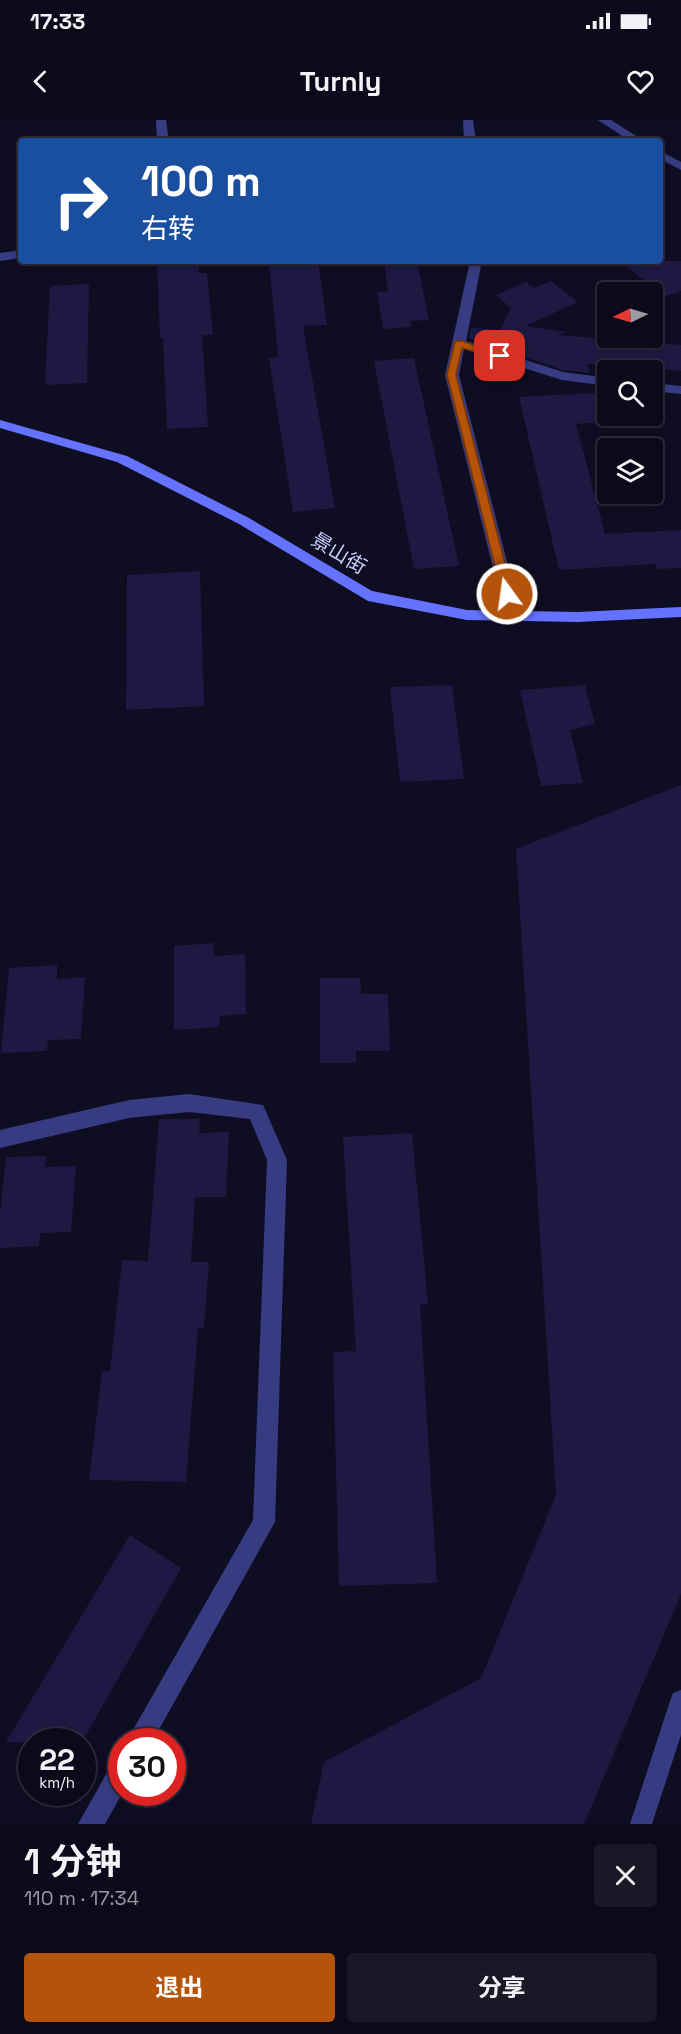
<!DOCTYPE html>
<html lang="zh">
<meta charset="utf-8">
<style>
body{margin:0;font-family:"Space Grotesk","Noto Sans SC",sans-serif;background:#191827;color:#f1f3f6;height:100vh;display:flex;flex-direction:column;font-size:22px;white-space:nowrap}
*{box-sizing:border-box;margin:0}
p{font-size:20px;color:#9a9aa2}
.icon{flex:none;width:33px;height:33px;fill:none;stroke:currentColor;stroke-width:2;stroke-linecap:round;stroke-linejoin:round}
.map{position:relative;height:1704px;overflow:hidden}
.panel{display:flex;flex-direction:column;background:#0b0a1a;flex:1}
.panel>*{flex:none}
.top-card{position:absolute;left:18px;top:18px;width:645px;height:126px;border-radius:6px;box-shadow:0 3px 9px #0003,0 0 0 2px #2b2b39;background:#1a4fa0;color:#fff;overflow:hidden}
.needle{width:39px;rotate:265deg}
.controls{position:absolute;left:597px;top:162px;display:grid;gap:12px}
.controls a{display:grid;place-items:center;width:66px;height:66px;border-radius:6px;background:#0b0a1a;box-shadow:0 3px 9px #0003,0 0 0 2px #2b2b39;font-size:30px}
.speed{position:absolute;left:18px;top:1608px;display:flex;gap:12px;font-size:30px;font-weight:700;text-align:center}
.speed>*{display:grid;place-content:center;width:78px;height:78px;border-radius:50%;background:#0b0a1a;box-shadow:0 3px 9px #0003,0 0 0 2px #2b2b39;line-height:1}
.speed small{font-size:15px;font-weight:400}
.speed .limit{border:9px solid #d22;background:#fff;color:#111}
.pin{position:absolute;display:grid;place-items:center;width:51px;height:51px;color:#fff;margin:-26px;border-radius:12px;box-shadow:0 3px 9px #0006}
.me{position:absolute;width:66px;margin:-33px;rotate:346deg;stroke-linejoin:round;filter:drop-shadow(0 0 4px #0008)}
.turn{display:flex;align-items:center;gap:21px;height:126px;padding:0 24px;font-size:27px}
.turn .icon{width:78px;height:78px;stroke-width:2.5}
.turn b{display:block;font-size:42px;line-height:51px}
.round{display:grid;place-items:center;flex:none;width:63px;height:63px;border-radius:6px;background:#191827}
.head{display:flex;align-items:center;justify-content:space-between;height:102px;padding:0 24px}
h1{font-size:36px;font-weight:700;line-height:45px}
.action{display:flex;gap:12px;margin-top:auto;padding:12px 24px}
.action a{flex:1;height:69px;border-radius:6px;background:#b45309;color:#fff;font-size:24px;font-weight:700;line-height:69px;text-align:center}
.action a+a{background:#191827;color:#f1f3f6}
.status{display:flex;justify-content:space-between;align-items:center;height:42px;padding:0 30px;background:#0b0a1a;direction:ltr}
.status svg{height:16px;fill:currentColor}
header{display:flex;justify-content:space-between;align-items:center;height:78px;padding:0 24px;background:#0b0a1a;font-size:27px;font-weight:700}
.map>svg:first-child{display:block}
.building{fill:#1d1943}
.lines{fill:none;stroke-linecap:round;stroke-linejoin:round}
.lane{fill:#373c82;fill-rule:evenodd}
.street{fill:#373c82;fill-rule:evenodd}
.secondary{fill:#6572ff;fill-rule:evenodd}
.route{fill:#b45309;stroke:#753606;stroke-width:1.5}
.labels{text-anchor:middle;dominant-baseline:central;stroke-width:6;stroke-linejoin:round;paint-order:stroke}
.street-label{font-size:20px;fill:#cfceff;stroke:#0f0d22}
</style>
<div class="status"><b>17:33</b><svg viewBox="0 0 49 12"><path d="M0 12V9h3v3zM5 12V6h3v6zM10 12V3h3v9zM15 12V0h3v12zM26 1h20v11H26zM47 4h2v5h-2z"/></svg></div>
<header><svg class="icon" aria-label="back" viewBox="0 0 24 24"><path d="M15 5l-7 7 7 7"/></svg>Turnly<svg class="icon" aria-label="heart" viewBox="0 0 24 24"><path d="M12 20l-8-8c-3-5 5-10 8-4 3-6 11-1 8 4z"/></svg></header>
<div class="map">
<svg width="681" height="1704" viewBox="0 0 681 1704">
<rect width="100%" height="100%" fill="#0f0d22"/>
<!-- building -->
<g class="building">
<polygon points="157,141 198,141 199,153 207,153 213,215 202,215 208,307 167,309 163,218 160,218"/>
<polygon points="269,141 318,141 327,205 303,206 335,388 293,392 269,238 278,237"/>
<polygon points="384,141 417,141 429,200 410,201 411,207 383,209 377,172 388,171"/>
<polygon points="621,141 681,141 681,171 663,177"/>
<polygon points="551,161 578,182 525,206 567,212 558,215 681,225 681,251 587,244 590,253 563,250 469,218 471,208 500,210 511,188 496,175 526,162 534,168"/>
<polygon points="89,164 87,263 45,265 50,166"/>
<polygon points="414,238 459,446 414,449 374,241"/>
<polygon points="595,273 603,302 576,304 605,414 681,410 681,448 657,449 655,444 559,450 519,277"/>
<polygon points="200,451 204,586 126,590 127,455"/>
<polygon points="452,565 464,659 400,662 390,567"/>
<polygon points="585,565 595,604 570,610 583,663 541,666 520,570"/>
<polygon points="681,665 681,1474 584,1704 311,1704 324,1642 481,1558 556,1375 516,729"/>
<polygon points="213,823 214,836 245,834 246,894 220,896 219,907 174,910 174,826"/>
<polygon points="57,845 57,859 85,857 81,919 48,920 47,931 1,933 9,848"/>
<polygon points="320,858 360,858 361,874 388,874 390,931 356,931 356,943 320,943"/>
<polygon points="159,999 200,999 199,1013 229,1012 226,1077 195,1077 191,1142 209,1142 204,1208 198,1208 186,1362 89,1360 102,1251 110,1251 122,1140 148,1141"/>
<polygon points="412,1013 428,1184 420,1185 437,1463 339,1466 333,1232 356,1231 343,1017"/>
<polygon points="46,1036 45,1047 76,1046 71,1112 40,1113 39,1126 0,1128 0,1094 6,1037"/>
<polygon points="130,1415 181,1448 82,1622 6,1622"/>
</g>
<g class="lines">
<!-- lane -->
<polygon class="lane" points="681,1570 681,1615 652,1704 630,1704 670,1581 673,1573"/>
<!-- street -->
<g class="street">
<polygon points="156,0 166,0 169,21 157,21"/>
<polygon points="463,0 473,0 476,21 464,21"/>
<polygon points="598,0 611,0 644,21 630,21"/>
<polygon points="660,31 681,42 681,50 660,39"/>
<polygon points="21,130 21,138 0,141 0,133"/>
<polygon points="470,141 482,141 466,221 563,252 608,258 608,266 562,260 464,229 459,255 521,496 518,500 508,500 505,496 445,255"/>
<polygon points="652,263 681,266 681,274 652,271"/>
<polygon points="189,974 263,985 287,1040 275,1402 152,1622 126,1622 253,1400 267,1040 250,999 189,992 129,998 0,1028 0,1010 129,980"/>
<polygon points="122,1639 123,1672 105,1704 78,1704 113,1642"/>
</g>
<!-- secondary -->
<polygon class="secondary" points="0,300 127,336 249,398 372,471 467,490 578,492 681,487 681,497 578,502 467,500 368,481 239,404 117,342 0,308"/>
</g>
<!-- route -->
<polygon class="route" points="455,221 462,221 505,236 500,239 462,228 456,255 513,474 507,478 502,474 447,255"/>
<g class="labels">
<!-- street labels -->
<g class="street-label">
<text transform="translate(339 433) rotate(31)">景山街</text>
</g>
</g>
</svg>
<div class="controls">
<a><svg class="needle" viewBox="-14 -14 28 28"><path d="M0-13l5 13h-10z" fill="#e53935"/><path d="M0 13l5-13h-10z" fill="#9a9aa2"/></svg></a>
<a><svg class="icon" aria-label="search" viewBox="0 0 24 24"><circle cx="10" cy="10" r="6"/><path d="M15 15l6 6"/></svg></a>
<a><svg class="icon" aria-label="layers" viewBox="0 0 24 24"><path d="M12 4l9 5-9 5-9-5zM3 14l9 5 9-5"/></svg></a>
</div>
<div class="speed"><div>22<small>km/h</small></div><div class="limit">30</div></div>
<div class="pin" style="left:500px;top:236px;background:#d93025"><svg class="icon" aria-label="arrive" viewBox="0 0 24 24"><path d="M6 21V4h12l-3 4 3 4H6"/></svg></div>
<svg class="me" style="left:507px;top:474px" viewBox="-20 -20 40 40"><circle r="17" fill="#b45309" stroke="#fff" stroke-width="3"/><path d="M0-11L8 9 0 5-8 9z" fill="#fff"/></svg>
<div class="top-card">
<div class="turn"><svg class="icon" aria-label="right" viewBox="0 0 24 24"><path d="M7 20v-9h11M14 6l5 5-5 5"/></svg><div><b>100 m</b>右转</div></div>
</div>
</div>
<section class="panel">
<div class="head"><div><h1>1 分钟</h1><p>110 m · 17:34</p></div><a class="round"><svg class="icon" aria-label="close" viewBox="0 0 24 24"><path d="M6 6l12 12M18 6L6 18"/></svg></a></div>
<div class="action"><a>退出</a><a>分享</a></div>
</section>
